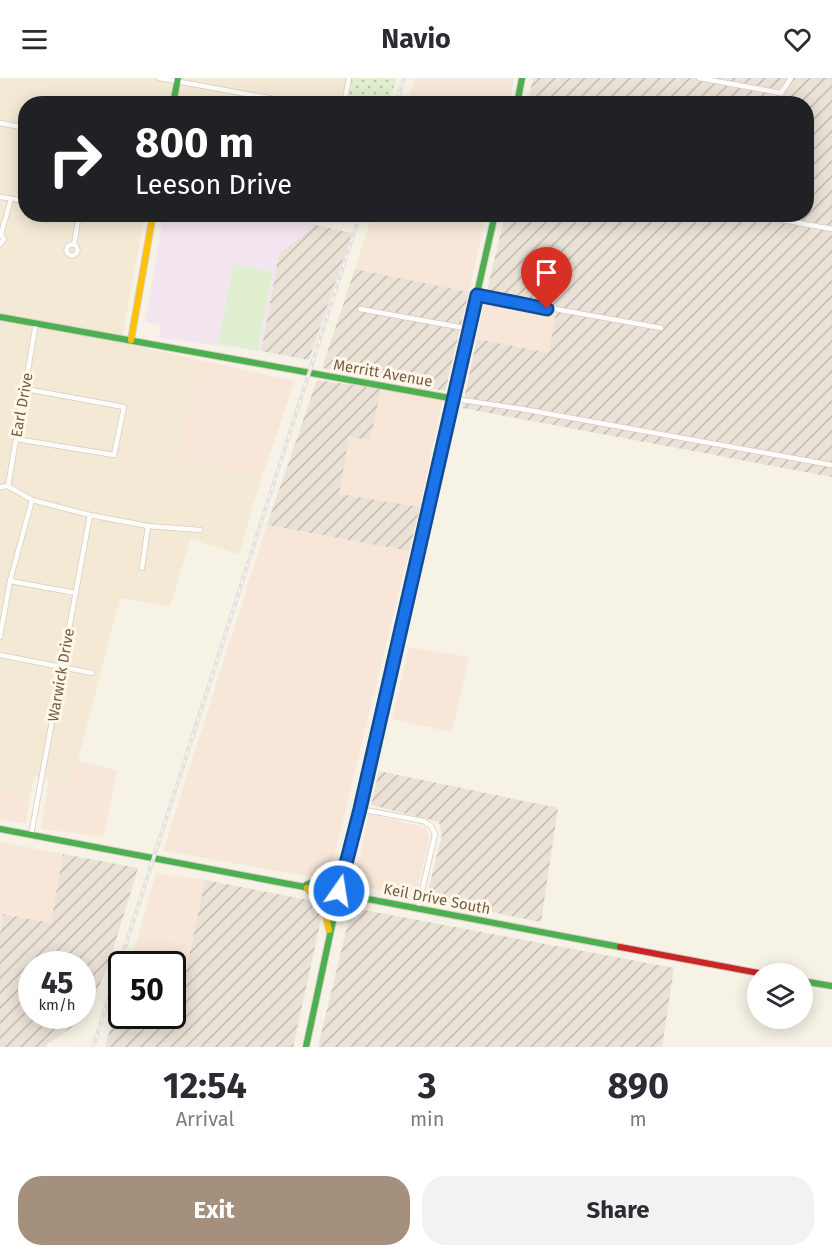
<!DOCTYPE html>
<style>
body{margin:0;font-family:"Fira Sans",sans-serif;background:#f2f2f3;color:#2b2b33;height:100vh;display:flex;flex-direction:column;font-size:22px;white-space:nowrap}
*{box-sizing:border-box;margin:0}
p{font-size:20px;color:#7c7c81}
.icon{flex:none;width:33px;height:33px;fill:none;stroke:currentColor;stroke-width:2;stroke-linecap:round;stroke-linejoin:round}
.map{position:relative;height:969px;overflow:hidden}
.details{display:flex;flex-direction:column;background:#fff;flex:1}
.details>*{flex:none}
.banner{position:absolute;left:18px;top:18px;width:796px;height:126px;border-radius:24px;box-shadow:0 3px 15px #0003;background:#202124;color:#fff;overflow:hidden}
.fabs{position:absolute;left:747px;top:885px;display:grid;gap:12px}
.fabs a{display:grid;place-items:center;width:66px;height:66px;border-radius:50%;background:#fff;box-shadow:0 3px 15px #0003;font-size:30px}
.speed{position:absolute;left:18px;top:873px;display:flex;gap:12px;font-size:30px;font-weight:700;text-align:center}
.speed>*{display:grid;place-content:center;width:78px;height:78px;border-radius:50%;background:#fff;box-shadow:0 3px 15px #0003;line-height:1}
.speed small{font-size:15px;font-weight:400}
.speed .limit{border:3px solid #111;border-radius:9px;background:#fff;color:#111}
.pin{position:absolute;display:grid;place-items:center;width:51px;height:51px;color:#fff;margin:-62px -26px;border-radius:50% 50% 50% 0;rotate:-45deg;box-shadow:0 0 6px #0007}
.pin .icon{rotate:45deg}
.me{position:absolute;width:66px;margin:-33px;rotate:13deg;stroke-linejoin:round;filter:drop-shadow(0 0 4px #0008)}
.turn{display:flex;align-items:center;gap:21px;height:126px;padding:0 18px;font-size:27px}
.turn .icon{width:78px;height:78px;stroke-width:2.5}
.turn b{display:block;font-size:42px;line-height:51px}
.eta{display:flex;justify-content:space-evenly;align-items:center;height:102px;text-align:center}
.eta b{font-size:36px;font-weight:700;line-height:42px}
.primary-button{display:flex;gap:12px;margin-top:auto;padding:12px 18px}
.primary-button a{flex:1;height:69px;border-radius:24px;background:#a4907d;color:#fff;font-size:24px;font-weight:700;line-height:69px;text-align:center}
.primary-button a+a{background:#f2f2f3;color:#2b2b33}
header{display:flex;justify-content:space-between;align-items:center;height:78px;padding:0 18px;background:#fff;font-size:27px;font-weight:700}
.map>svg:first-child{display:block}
.residential{fill:#f3e9d5}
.commercial{fill:#f8e7d9}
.industrial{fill:url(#industrial-furrows);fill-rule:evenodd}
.education{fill:#f4e6f1}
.park{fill:url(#park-dots)}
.garden{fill:#dfefcf}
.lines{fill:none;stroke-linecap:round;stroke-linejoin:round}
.street-casing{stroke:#d6cdc2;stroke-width:6}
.fast-casing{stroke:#d8cec3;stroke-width:8}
.slow-casing{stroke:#d8cec3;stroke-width:8}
.jam-casing{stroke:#d8cec3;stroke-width:8}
.street{stroke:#fefdfb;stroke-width:4.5}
.fast{stroke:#4caf50;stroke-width:6}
.slow{stroke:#ffc107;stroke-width:6}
.jam{stroke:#c62828;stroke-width:6}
.rail-casing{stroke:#e4e1e3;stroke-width:4}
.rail{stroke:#fff8e8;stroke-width:1.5;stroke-dasharray:4.5;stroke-linecap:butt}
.route-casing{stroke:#114b97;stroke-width:15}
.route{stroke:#1a73e8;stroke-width:10}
.labels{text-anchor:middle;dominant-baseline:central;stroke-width:6;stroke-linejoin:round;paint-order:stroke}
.street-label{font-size:15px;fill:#775b45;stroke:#fff8e8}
</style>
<header><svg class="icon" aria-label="menu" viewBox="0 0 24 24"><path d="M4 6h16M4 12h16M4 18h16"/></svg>Navio<svg class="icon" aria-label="heart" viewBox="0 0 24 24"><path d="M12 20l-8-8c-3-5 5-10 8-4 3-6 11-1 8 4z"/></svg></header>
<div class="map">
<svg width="832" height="969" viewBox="0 0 832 969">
<defs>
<pattern id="industrial-furrows" width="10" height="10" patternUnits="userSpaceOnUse" patternTransform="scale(1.5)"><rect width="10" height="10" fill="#eae2d7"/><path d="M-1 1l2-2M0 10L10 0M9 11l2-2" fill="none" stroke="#c2bab0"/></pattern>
<pattern id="park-dots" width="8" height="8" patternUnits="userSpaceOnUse" patternTransform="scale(1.5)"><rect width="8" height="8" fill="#dfefcf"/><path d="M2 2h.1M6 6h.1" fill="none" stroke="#bac5aa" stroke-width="1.8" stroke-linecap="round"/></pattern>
</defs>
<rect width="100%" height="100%" fill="#f7f2e6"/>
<!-- residential -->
<polygon class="residential" points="0,0 350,0 345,25 26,26 26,136 145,137 121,265 196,281 180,380 262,398 239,476 190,461 170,529 120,520 72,705 34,698 30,718 0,713"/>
<!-- commercial -->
<g class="commercial">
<polygon points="415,0 514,0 510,25 408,25"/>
<polygon points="372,137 486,137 469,214 355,191"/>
<polygon points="484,225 557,235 549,275 477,261"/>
<polygon points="196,281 295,303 262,398 180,380"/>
<polygon points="381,311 442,323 420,429 338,416 349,359 370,362"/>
<polygon points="267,447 409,473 332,787 313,799 163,773"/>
<polygon points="409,569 469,579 452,654 392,641"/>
<polygon points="77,683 117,692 104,759 41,751 49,701 72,705"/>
<polygon points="0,713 30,718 26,746 0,742"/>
<polygon points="369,735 426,750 429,762 416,817 364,809 356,796"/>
<polygon points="0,764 63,776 51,845 4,836 0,857"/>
<polygon points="156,795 205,802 183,908 173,906 172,886 130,886"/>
</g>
<!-- industrial -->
<g class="industrial">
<polygon points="533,0 832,0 832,399 462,330 477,261 549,275 556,235 484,225 505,137 807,136 807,26 528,25"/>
<polygon points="316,147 352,155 309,282 261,273 279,175"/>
<polygon points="355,191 469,214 445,313 322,290"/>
<polygon points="317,302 381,311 370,362 349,359 339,416 420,429 409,473 267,447"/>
<polygon points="379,693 558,730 541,844 426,821 442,757 439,744 371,727"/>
<path d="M63 776 138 790 108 888 85 940 45 968 49 969H0V857L3 836 51 845ZM32 886H82V938H32Z"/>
<polygon points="205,802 314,823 322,837 293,969 105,969 121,914 122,938 172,938 173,906 183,908"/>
<polygon points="364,832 674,890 662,969 318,969 350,836"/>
</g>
<!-- education -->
<polygon class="education" points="163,137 324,137 316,147 279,175 261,273 159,260 161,248 145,244"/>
<!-- park -->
<polygon class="park" points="350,0 397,0 388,25 345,26"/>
<!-- garden -->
<polygon class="garden" points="234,186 273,194 257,273 218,265"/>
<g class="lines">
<!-- street casing -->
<g class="street-casing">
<g id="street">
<polyline points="159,0 301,26"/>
<polyline points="699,0 781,15 791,0"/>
<polyline points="344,26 349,0"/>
<polyline points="0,45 26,50"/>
<polyline points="0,119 26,123"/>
<polyline points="750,136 832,151"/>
<polyline points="0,156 4,161 0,166"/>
<polyline points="1,156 11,121"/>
<circle cx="72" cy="172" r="5.5"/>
<polyline points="74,167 79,136"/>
<polyline points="477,217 661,250"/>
<polyline points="360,231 470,251"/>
<polyline points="455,321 522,331 832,387"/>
<polyline points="16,361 114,377 124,329 26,311"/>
<polyline points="8,408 36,245"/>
<polyline points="0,409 8,408 32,422 90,437 148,448 200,452"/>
<polyline points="142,490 148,448"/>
<polyline points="10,503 76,515"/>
<polyline points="0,559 10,503 32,422"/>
<polyline points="0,577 92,595"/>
<polyline points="360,731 423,743 431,748 435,756 418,830"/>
<polyline points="31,757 90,437"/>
</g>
</g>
<!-- fast casing -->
<g class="fast-casing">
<g id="fast">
<polyline points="173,26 178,0"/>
<polyline points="517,26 522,0"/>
<polyline points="0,239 455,321"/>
<polyline points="0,751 620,869"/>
<polyline points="306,807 332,796 343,782"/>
<polyline points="802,903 832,908"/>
<polyline points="306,969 349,768 360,731 495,136"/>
</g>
</g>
<!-- slow casing -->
<g class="slow-casing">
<g id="slow">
<polyline points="131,262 153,136"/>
<polyline points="307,810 324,828 329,852"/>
</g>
</g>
<!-- jam casing -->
<g class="jam-casing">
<polyline id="jam" points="620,869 764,896"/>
</g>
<!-- street -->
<use href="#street" class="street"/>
<!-- fast -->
<use href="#fast" class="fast"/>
<!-- slow -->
<use href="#slow" class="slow"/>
<!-- jam -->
<use href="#jam" class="jam"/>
<!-- rail casing -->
<g class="rail-casing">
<g id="rail">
<polyline points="396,26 404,0"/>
<polyline points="93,969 360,136"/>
</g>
</g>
<!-- rail -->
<use href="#rail" class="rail"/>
</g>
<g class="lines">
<!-- route casing -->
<g class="route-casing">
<polyline id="route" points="339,813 360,731 477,217 547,231"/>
</g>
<!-- route -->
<use href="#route" class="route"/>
</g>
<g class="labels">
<!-- street labels -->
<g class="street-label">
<text transform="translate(383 295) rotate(10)">Merritt Avenue</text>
<text transform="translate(22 327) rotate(-80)">Earl Drive</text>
<text transform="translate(61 597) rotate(-80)">Warwick Drive</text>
<text transform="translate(437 821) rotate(11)">Keil Drive South</text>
</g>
</g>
</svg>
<div class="fabs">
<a><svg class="icon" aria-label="layers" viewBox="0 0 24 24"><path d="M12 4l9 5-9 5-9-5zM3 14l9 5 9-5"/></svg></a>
</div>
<div class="speed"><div>45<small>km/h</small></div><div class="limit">50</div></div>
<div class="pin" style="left:547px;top:231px;background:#d93025"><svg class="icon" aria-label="arrive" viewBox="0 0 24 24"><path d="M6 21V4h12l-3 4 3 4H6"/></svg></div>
<svg class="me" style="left:339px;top:813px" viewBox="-20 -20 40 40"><circle r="17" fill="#1a73e8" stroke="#fff" stroke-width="3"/><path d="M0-11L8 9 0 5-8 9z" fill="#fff"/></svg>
<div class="banner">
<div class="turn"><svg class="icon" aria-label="right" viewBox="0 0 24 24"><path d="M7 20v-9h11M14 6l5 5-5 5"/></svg><div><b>800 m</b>Leeson Drive</div></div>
</div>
</div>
<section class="details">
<div class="eta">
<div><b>12:54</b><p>Arrival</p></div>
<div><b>3</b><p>min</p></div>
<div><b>890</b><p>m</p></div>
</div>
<div class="primary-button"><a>Exit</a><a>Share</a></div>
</section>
